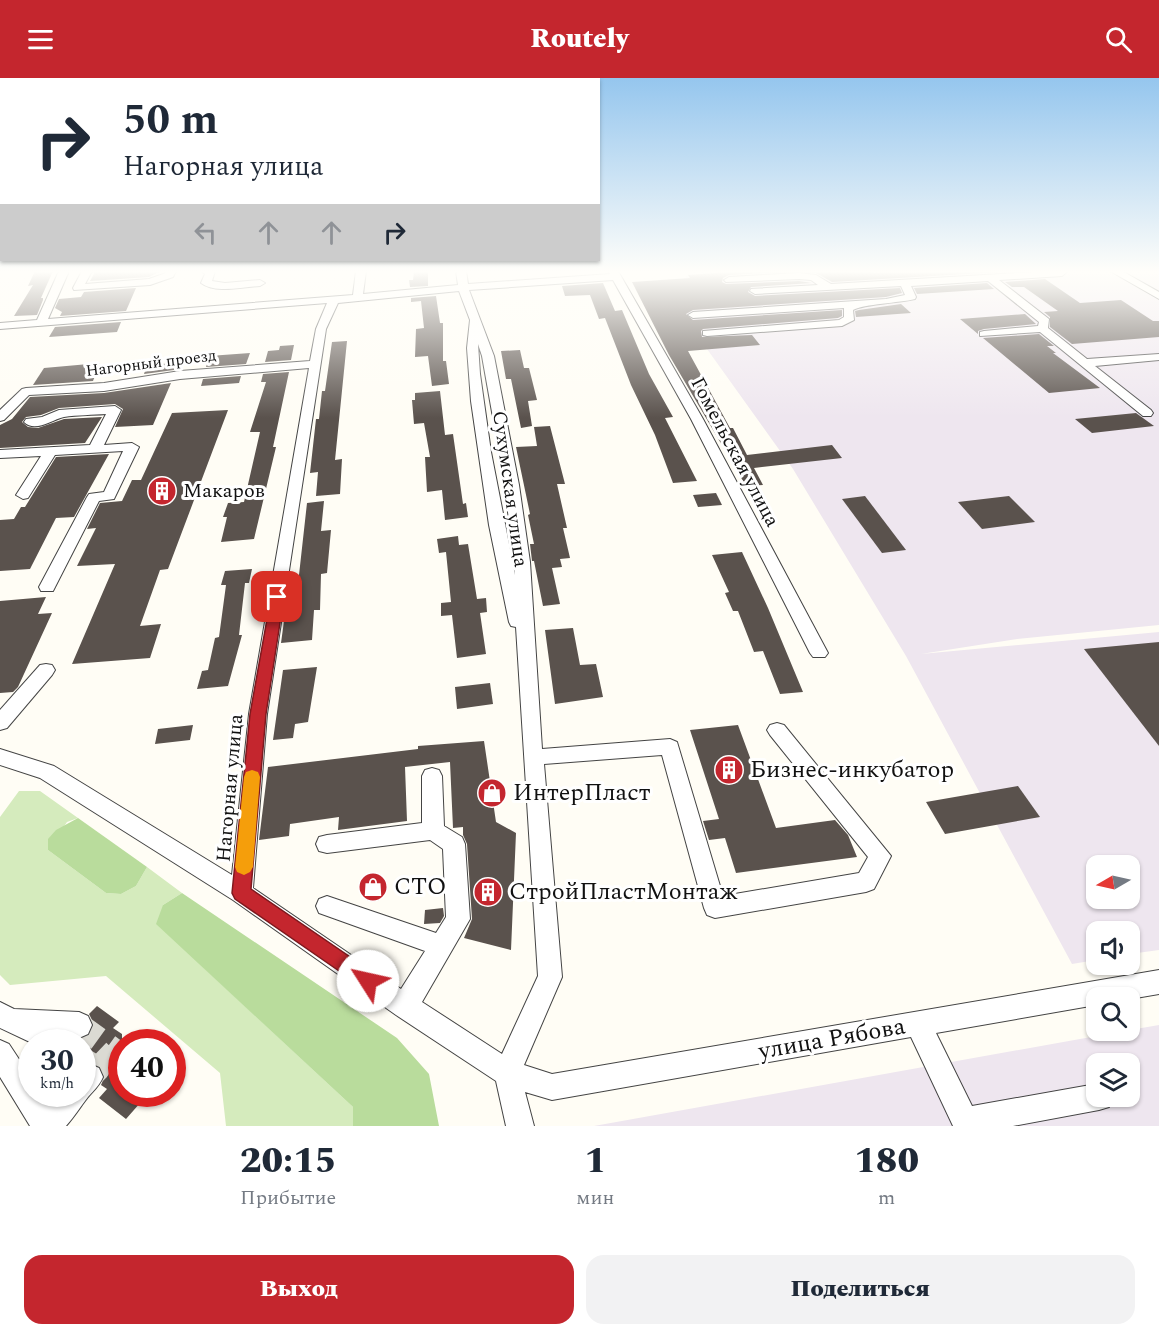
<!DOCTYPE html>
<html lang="ru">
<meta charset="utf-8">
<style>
body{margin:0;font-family:Spectral,serif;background:#f2f2f3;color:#1f2937;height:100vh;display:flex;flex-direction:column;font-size:22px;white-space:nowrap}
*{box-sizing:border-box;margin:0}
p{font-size:20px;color:#747a83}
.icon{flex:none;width:33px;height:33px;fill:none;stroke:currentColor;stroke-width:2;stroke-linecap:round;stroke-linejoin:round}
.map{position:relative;height:1048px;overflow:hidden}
.sheet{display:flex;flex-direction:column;background:#fff;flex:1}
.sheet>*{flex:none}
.banner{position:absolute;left:0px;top:0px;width:600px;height:183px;box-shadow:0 2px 4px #0004;background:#fff;color:#1f2937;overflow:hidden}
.needle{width:39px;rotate:261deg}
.fabs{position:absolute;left:1086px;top:777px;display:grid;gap:12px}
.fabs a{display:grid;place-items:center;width:54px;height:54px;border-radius:12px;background:#fff;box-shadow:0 2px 4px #0004;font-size:30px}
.speed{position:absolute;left:18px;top:951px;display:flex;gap:12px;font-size:30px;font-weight:700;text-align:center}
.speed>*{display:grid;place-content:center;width:78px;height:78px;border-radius:50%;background:#fff;box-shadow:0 2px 4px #0004;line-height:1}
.speed small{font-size:15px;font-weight:400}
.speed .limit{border:9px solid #d22;background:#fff;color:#111}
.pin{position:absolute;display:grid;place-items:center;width:51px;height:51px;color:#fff;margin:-26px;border-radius:12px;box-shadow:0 3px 9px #0006}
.me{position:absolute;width:66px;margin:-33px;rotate:305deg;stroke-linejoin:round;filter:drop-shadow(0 0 4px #0008)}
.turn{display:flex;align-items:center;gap:21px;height:126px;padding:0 24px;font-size:27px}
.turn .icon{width:78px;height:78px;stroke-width:2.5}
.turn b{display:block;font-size:42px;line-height:51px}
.lanes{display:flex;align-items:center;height:57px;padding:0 24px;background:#0003;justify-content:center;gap:30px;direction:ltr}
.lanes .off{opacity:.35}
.eta{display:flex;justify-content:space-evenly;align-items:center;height:102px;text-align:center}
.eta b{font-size:36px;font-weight:800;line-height:42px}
.primary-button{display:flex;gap:12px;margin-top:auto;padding:12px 24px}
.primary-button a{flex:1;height:69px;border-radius:18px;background:#c4262e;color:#fff;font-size:24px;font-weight:800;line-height:69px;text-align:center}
.primary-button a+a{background:#f2f2f3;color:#1f2937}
header{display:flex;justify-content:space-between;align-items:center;height:78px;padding:0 24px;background:#c4262e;color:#fff;font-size:27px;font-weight:800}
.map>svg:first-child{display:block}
.industrial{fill:#eee6ef;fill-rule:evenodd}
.green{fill:#d5ebbd}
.forest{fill:#b9dc9c}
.building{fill:#5a524d}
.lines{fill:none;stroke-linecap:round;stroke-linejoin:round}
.minor-tunnel{stroke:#dbdad3;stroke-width:24;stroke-dasharray:24 12;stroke-linecap:butt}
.minor-casing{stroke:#444;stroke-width:2}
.minor{fill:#fff;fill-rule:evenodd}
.route{fill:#c4262e;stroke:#7f191e;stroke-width:1.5}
.slow{fill:#f59e0b}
.labels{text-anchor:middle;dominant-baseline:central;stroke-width:6;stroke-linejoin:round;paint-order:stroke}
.far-street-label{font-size:16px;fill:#111;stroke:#fff}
.street-label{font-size:20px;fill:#111;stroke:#fff}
.poi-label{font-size:20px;fill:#111;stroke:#fff;text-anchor:start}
.near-poi-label{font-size:24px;fill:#111;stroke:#fff;text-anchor:start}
.near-street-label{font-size:24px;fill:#111;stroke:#fff}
</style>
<header><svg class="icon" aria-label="menu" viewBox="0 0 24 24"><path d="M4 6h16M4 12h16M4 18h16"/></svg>Routely<svg class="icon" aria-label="search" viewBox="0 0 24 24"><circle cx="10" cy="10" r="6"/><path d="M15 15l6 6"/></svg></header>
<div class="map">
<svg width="1159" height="1048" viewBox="0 0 1159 1048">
<rect width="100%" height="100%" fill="#fffdf5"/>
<!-- industrial -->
<g class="industrial">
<path d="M697 193H1159V547L1017 561 921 576 1159 554V872L1130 876V854H1096V882L1072 886 906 578 793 391 669 218 688 197ZM1096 788H1130V820H1096Z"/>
<path d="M1159 947V1048H594L1130 952ZM1096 986H1130V1018H1096Z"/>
</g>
<!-- green -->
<polygon class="green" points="19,713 40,713 78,740 67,744 48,772 106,815 121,816 136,808 147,789 182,815 163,827 205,891 353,1029 353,1048 226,1048 220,995 106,898 10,907 0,897 0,739"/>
<!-- forest -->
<g class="forest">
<polygon points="78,740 147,789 136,808 121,816 106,815 48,772 48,761 56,752"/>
<polygon points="182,815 397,960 429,996 439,1048 353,1048 353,1029 156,846 163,827"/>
</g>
<!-- building -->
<g class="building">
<polygon points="35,193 53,193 41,220 43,220 43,222 37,237 14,238 33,207 28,208"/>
<polygon points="161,193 149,199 90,203 95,194"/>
<polygon points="414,193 428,193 428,208 410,209 409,202 413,202"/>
<polygon points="744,193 798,193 729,197 723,200 722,204 726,206 799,203 812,205 751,209 748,214 755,218 900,210 902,215 886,219 693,232 686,236 693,242 842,232 842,238 838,240 703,251 701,253 702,259 752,257 760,267 688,273 730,350 733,350 747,377 832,367 842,380 754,390 763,407 746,408 669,277 632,204 690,200 688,197"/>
<polygon points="800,193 874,193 874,195 1016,193 832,204 816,195"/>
<polygon points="1045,201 1080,225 1121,222 1153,243 1159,243 1159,259 1072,266 1050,249 1050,239 1044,234 1058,233 1024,209 1012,209 1005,204"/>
<polygon points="603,205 615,233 622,232 649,296 673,339 665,340 697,403 673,405 655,357 631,307 605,240 599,241 590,217 565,218 562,208"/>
<polygon points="987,205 994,211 917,216 914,210"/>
<polygon points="136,210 126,233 60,238 62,234 55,230 59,221 81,219 84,214"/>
<polygon points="436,218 440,245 443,245 443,283 446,283 449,306 432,308 428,278 415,279 416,251 424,250 421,223 411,224 411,220"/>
<polygon points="901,226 911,235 856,239 855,233 859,232"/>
<polygon points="1025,236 1036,246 984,251 978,253 978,256 960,241"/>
<polygon points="121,244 117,254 49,259 55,249"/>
<polygon points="1039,256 1054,268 1047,268 1056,275 1053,275 1100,310 1049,315 983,260"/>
<polygon points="347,263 335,382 342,381 340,416 316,418 318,394 310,395 316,341 319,341 322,313 325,313 332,264"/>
<polygon points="294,267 291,282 265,284 268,273 279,272 280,268"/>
<polygon points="520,272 524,290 529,290 537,322 528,323 532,348 521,350 511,301 506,301 501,273"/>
<polygon points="250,275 246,286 206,289 209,278"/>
<polygon points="100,285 93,303 33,307 44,290"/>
<polygon points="176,285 174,292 144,296 147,287"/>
<polygon points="289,294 273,369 276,369 254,461 221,464 227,439 223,439 228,425 244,424 260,354 250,354 266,304 261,304 263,296"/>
<polygon points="241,298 239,305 201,308 203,301"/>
<polygon points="171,305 153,347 115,349 123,331 115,326 59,330 41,337 26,339 22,344 28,349 38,350 64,341 102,339 85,365 0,370 0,347 12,341 30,319 104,315"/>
<polygon points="440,313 445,357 453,356 463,426 466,425 468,439 445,442 442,412 427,414 425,379 430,379 424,345 414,346 412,322 415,322 415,315"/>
<polygon points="228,332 168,491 160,492 140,548 161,546 150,580 72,586 115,486 77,488 96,450 87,451 100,425 122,423 132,402 141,402 172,335"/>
<polygon points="1136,335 1154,348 1092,355 1075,341"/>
<polygon points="550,348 565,406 557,406 567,450 563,450 570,480 560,481 562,489 552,490 560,526 543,528 534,483 532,483 530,466 534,466 528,437 530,436 516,369 537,368 534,349"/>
<polygon points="109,376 74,439 56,440 30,491 0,493 0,442 14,441 21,429 25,429 56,379"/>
<polygon points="716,415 722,427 698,429 693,417"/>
<polygon points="865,418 906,472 882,475 842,421"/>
<polygon points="1009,418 1035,444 982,451 958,424"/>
<polygon points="324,423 321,453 331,452 327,495 321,496 320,532 314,532 312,562 281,565 284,543 294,542 307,425"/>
<polygon points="458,458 459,467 468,466 477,521 486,520 487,534 480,535 486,576 457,580 452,537 441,538 441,525 451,524 446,474 439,475 437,461"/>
<polygon points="742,474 768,530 803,614 780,616 763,573 754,574 738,533 733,533 725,515 729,514 712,477"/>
<polygon points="252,491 249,505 245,505 239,557 242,557 228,608 197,611 202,593 208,592 215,560 219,559 226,507 221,507 225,493"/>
<polygon points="46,519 38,536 52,535 18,609 13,614 0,615 0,523"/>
<polygon points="573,550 580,587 596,586 603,619 555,626 545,552"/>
<polygon points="1159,564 1159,668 1084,571"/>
<polygon points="317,589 308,644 295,646 293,660 273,662 283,592"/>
<polygon points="490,605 493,626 457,631 455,609"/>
<polygon points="193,647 190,662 155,666 158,651"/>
<polygon points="738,647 776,750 835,742 848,757 857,779 736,795 725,760 709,762 703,743 719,741 690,652"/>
<polygon points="484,663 496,744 516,755 511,872 464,860 472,841 467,766 463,757 463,749 453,750 450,684 405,689 407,743 338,752 339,739 290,746 289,758 259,762 268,689 418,671 418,668"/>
<polygon points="1018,708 1040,739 945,756 926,724"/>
<polygon points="443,830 444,838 440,845 424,846 425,832"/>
<polygon points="97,928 119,944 113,950 122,956 122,1016 148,1016 126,1041 99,1020 107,1011 101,1007 105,998 101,989 91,984 82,986 82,964 72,964 71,962 80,962 90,957 94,946 89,936"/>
</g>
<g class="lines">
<!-- minor-tunnel -->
<g class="minor-tunnel">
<polyline points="79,947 115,973 98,991"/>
<polyline points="82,981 98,991 90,999"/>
</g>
<!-- minor casing -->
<g class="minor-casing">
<g id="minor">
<path d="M59 193H69L48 241 353 217 356 193H366L363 216 458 207 456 193H466L468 206 610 196 608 193H618L703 341 828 575 825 579H813L810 575 691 341 613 202 469 212 494 278 519 407 530 484 542 671 670 661 677 664 723 818 859 795 868 779 770 657 767 652 770 647 777 645 784 647 891 778 874 811 866 814 715 840 707 837 704 830 662 677 544 686 562 899 524 987 552 996 1159 892V916L1130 921 1096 920V927L936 955 972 1028 1096 1006V1018H1112L1109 1029 1099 1032 1013 1048H953L911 959 552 1022 525 1014 534 1048H506L496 1003 396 937 233 822 40 700 0 687V671L54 688 232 797 249 636 309 290 180 301 104 313 29 317 4 342 0 343V332L22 311 26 310 104 305 180 293 310 283 316 251 327 225 0 251V245L37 242ZM459 213 470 242 467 270 471 323 489 447 509 544 511 548 516 549 538 898 502 976 422 924 470 841 465 766 462 759 444 748 442 698 439 692 432 690 425 692 422 698V745L327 757 319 759 316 766 319 773 327 775 430 762 443 771 446 839 436 855 327 818 319 821 316 828 319 835 425 873 401 911 253 810 267 636 326 251 338 225ZM478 266 482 278 505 407 515 497 491 374 480 296Z"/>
<polygon points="82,193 92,193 85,206 149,201 166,195 166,193 176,193 173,199 150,207 74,212 73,210"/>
<path d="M201 193H215L212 203 225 205 260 202 265 205 260 208C242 209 216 216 201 205L205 196Z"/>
<path d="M1051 193H1068L1062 198 999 202 1049 241 1048 250 1087 281 1159 276V282L1095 288 1151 332 1153 335 1151 338H1143L1040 254 980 258V254L984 253 1038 248 1039 244 988 203 911 208 916 219 915 221C899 225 864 226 853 232L854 242 842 248 707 258 703 257V253L839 242 844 239V230L693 240 688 237 693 234 886 221 905 217 901 208 755 216 750 213 751 211 818 207 811 202 799 201 726 204 724 202 729 199 799 195 816 197 831 206Z"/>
<polygon points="1110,193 1122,193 1159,214 1159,221"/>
<path d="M115 328 121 332 104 367 132 365 139 369 114 421 99 423 53 513H41L39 509 87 419 89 416 104 414 123 373 55 377 28 420 23 421 16 417 41 378 0 380V372L90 367 106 336C93 337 77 337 64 339 51 342 35 355 24 344L26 341 42 339 59 332Z"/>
<polygon points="46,586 52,587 55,592 52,597 7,650 0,652 0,632 40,587"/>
<polygon points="0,924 14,931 79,934 88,938 92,947 88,956 79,960 68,959 70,964 32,965 0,950"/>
<path d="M0 962 9 966 32 1001V1016H41L48 1027 59 1016H82V989L90 986 99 990 103 999C99 1008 94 1012 88 1019 81 1028 74 1039 66 1048H30L0 999Z"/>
</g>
</g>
<!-- minor -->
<use href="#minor" class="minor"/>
</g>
<!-- sky -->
<linearGradient id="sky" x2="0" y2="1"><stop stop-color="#95c6ee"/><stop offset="0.57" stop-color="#fffefa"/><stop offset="1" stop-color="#fffefa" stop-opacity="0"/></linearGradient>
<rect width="1159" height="340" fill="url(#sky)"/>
<!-- route -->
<polygon class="route" points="277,515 284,519 266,636 251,811 375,896 378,903 375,910 368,913 235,821 232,815 250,636 271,519"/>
<!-- slow -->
<polygon class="slow" points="252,692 258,694 260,699 253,789 250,794 244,797 237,794 235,789 244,699 246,694"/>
<!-- icons -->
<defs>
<g id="building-disc" transform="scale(1.5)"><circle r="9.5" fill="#c4262e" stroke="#fff"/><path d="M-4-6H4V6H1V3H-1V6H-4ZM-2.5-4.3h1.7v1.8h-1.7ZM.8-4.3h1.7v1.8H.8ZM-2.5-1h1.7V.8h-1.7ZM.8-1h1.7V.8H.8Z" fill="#fff"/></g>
<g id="shop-disc" transform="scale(1.5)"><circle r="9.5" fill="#c4262e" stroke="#fff"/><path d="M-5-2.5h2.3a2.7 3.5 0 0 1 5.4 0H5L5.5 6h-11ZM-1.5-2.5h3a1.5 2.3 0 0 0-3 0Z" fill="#fff"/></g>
</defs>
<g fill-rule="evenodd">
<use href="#building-disc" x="162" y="413"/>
<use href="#building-disc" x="729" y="692"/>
<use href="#shop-disc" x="492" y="715"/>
<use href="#shop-disc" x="373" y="809"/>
<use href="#building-disc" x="488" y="814"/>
</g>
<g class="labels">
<!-- far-street labels -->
<g class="far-street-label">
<text transform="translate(151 285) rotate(-7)">Нагорный проезд</text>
</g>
<!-- street labels -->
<g class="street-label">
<text transform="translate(735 374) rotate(62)">Гомельская улица</text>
<text transform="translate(510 411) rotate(82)">Сухумская улица</text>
<text transform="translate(230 710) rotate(-85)">Нагорная улица</text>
</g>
<!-- poi labels -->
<g class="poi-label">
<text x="183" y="413">Макаров</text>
</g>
<!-- near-poi labels -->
<g class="near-poi-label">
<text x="750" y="692">Бизнес-инкубатор</text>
<text x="513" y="715">ИнтерПласт</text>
<text x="394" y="809">СТО</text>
<text x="509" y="814">СтройПластМонтаж</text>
</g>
<!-- near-street labels -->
<g class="near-street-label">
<text transform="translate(832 961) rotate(-10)">улица Рябова</text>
</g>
</g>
</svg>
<div class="fabs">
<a><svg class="needle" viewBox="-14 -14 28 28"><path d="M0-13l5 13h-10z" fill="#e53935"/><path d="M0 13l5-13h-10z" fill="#747a83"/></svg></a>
<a><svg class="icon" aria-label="sound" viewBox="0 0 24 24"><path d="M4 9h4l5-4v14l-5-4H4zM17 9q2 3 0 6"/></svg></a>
<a><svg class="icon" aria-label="search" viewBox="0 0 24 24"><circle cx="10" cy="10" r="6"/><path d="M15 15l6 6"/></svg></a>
<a><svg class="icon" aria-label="layers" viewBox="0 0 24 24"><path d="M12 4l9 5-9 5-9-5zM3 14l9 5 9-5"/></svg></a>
</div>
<div class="speed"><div>30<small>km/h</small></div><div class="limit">40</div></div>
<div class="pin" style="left:277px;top:519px;background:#d93025"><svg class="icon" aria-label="arrive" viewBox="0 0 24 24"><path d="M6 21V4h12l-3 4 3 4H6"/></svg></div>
<svg class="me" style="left:368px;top:903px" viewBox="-20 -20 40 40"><circle r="19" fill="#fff"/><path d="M0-13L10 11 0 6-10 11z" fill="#c4262e"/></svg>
<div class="banner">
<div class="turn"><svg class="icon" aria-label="right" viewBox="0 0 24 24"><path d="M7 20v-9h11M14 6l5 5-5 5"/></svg><div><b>50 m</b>Нагорная улица</div></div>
<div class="lanes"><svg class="icon off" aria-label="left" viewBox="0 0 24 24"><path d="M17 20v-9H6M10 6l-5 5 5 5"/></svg><svg class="icon off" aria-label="ahead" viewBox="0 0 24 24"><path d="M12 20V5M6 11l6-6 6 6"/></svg><svg class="icon off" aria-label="ahead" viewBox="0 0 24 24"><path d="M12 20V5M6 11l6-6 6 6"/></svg><svg class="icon" aria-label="right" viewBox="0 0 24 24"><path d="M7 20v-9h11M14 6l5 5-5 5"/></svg></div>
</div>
</div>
<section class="sheet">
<div class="eta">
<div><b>20:15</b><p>Прибытие</p></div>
<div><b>1</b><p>мин</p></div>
<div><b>180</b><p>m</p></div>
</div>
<div class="primary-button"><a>Выход</a><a>Поделиться</a></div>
</section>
